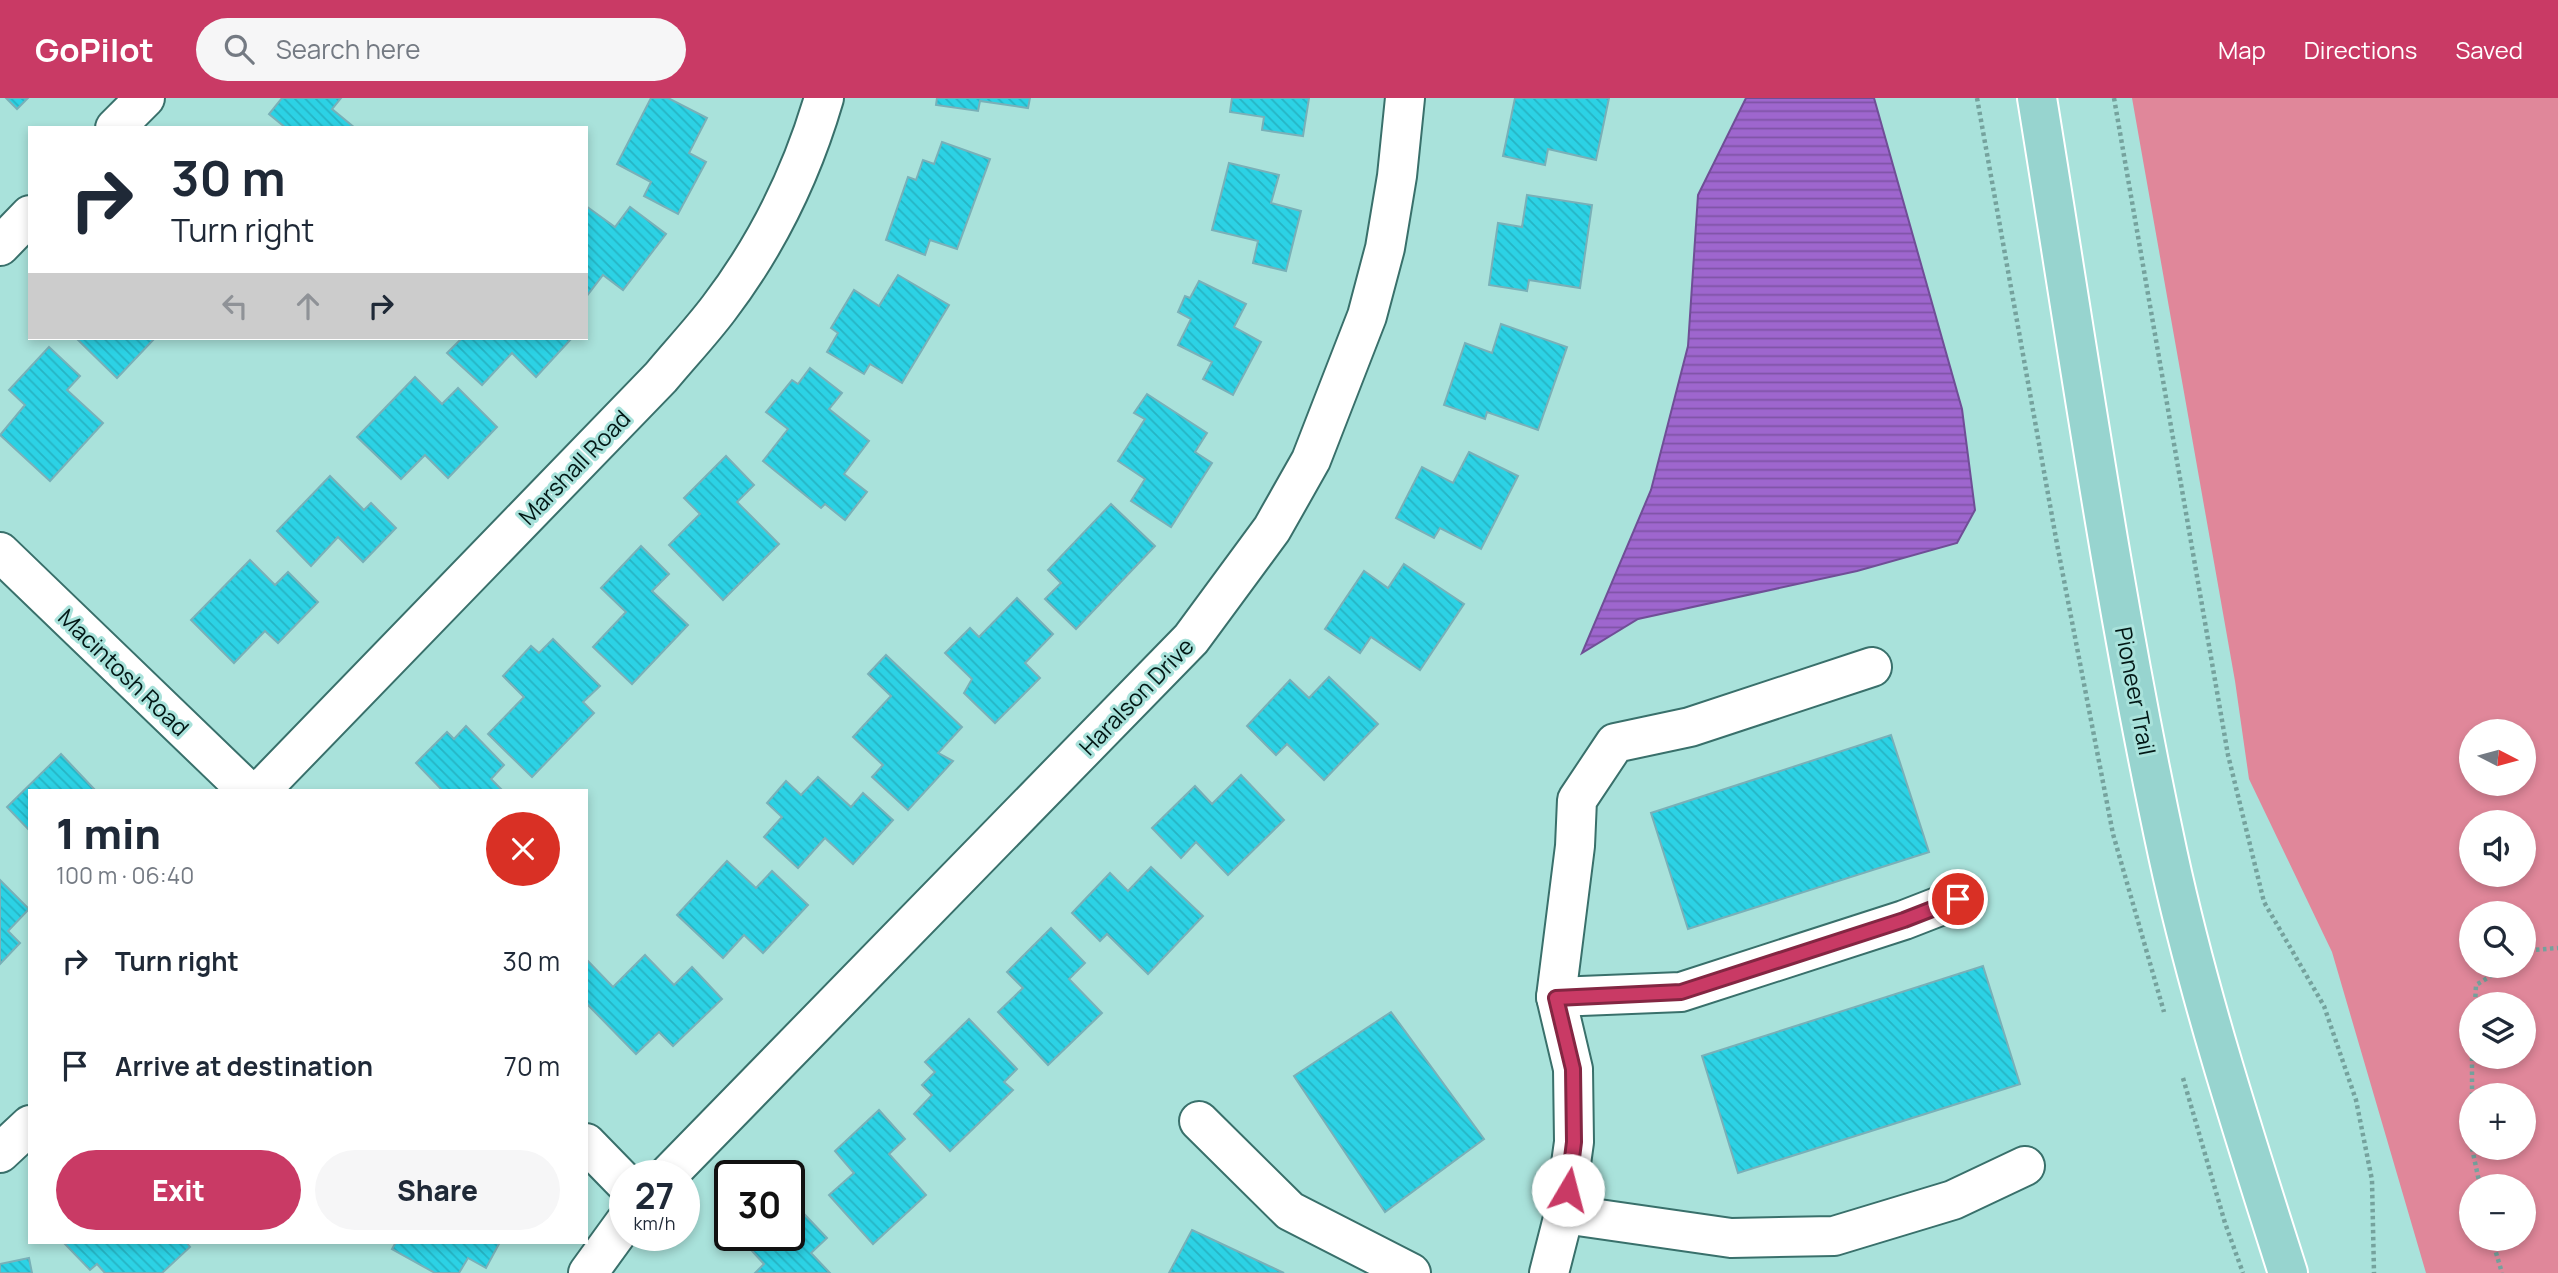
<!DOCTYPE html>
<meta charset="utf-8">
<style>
body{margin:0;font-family:Manrope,sans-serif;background:#f6f6f7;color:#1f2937;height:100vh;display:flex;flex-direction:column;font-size:26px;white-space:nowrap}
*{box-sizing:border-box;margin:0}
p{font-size:23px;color:#747a83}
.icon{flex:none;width:38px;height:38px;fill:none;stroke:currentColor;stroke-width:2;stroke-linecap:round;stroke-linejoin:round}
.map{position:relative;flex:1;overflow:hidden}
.panel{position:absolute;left:28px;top:691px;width:560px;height:455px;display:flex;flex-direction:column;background:#fff;border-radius:0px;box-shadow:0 4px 10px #0003}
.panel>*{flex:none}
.guide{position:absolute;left:28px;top:28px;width:560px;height:214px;border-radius:0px;box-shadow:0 4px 10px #0003;background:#fff;color:#1f2937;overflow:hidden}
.needle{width:46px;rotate:96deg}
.buttons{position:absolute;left:2459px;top:621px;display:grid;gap:14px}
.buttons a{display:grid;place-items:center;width:77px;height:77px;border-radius:50%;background:#fff;box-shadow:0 4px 10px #0003;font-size:35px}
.speed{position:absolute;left:609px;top:1062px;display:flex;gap:14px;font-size:35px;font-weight:700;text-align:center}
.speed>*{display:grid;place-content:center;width:91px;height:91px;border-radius:50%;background:#fff;box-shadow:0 4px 10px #0003;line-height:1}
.speed small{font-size:18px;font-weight:400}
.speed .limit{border:4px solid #111;border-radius:10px;background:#fff;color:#111}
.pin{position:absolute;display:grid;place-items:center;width:60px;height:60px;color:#fff;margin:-30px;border:4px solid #fff;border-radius:50%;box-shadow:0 2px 7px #0007}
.me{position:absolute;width:77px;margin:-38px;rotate:8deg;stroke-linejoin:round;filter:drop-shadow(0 0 5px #0008)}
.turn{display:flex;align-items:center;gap:24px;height:147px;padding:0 28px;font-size:32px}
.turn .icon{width:91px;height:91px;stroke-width:2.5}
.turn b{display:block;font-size:49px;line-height:60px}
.lanes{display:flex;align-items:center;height:66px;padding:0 28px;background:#0003;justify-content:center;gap:35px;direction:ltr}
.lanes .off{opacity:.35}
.round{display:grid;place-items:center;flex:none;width:74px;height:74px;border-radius:37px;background:#f6f6f7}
.summary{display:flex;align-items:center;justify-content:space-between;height:119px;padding:0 28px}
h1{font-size:42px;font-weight:800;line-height:52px}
.cta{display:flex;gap:14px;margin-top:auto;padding:14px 28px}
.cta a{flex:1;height:80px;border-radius:42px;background:#c93a65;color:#fff;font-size:28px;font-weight:800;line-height:80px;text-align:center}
.cta a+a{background:#f6f6f7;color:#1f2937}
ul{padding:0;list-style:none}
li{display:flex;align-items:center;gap:21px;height:105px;padding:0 28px}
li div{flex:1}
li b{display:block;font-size:26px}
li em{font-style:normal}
header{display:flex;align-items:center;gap:42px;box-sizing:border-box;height:98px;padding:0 35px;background:#c93a65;color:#fff}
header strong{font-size:33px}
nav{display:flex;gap:38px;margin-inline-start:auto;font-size:24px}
.search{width:490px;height:63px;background:#f6f6f7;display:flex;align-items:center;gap:18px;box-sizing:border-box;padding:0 24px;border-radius:38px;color:#747a83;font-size:26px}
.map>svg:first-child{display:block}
.grass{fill:#e0879a;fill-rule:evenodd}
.water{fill:url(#water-rules);stroke:#6f4e96;stroke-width:2}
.building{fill:url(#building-back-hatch);stroke:#79b0b8;stroke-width:2}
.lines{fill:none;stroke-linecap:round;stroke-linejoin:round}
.minor-casing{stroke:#39706b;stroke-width:42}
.major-casing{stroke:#fff;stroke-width:42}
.path{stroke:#75a29d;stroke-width:4.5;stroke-dasharray:3.5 3.5;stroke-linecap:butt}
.minor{stroke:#fff;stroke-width:38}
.major{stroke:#97d4cf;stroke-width:38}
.route-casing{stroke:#832642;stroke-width:18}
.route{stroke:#c93a65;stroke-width:12}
.labels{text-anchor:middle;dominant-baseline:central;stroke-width:6;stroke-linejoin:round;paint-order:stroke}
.street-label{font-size:23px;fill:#021715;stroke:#a9e2db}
</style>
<header>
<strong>GoPilot</strong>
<div class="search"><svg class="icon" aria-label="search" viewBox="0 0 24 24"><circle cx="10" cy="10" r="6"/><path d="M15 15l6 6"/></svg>Search here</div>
<nav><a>Map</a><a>Directions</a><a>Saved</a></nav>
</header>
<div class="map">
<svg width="2558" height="1175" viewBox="0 0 2558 1175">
<defs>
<pattern id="water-rules" width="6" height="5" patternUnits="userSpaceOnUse" patternTransform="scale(1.75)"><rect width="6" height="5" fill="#9e66ce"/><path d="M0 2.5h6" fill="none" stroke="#7f53a6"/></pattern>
<pattern id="building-back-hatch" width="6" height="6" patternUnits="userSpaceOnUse" patternTransform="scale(1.75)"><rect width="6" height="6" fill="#2cd2e5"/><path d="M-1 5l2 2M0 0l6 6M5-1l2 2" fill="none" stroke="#26b4c4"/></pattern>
</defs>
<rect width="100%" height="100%" fill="#a9e2db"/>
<!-- grass -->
<path class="grass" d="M2132 0H2558V1175H2426L2332 854 2249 681 2235 583ZM2471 634H2524V686H2471ZM2524 724V777H2471V724ZM2471 816H2524V868H2471ZM2471 906H2524V959H2471ZM2471 998H2524V1050H2471ZM2524 1088V1141H2471V1088Z"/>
<!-- water -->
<polygon class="water" points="1746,0 1874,0 1962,311 1975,412 1957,445 1857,473 1638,521 1582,555 1651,392 1688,248 1698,97"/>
<!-- building -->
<g class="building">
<polygon points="6,0 28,0 17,11"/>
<polygon points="282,0 341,0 332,11 355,30 286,30 269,16"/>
<polygon points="651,0 668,0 707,20 689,55 706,64 678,116 644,98 651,84 617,66"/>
<polygon points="937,0 1030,0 1028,10 980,3 978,13 936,7"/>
<polygon points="1232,0 1309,0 1303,38 1262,32 1264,19 1230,14"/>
<polygon points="1515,0 1609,0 1596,62 1548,51 1545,67 1503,58"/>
<polygon points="942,44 990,61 957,151 930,142 925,157 886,142 908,79 916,82 923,62 934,66"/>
<polygon points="1229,65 1279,77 1271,105 1301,113 1286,173 1253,165 1258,143 1212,132"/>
<polygon points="1527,97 1592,107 1580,190 1529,182 1527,193 1489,187 1498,125 1522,129"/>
<polygon points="586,108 615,129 630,109 666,136 623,192 603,177 586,199"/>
<polygon points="898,177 949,207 902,285 870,266 864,276 827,254 838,235 831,230 854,192 879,208"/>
<polygon points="1199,183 1246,206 1234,229 1261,244 1233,297 1203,281 1212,264 1178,247 1191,221 1178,214 1185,198 1190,200"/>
<polygon points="1501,226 1567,249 1538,332 1487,314 1485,321 1444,307 1465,245 1492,255"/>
<polygon points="76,240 155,240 117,280"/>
<polygon points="462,240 572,240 536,279 512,255 482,287 447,255"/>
<polygon points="49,249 80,278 67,292 103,325 50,383 0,337 25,307 9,292"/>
<polygon points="810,270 842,295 829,311 869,343 844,376 867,394 845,422 825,406 821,410 763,363 788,331 766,314 792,282 798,286"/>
<polygon points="415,279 442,306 458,290 497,329 448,380 425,357 401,381 357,339"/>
<polygon points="1147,296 1207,335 1195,354 1212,365 1171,429 1131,403 1145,381 1118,363 1145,321 1134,315"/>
<polygon points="1469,354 1518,378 1481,451 1440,430 1434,440 1396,420 1422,369 1453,385"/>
<polygon points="726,358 754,387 737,404 779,446 723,502 669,447 700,416 684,400"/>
<polygon points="330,378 364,412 371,405 396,430 363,464 338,439 311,468 277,433"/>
<polygon points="1111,406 1155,448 1076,531 1045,501 1061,485 1048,472"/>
<polygon points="641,448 669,476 652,493 688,527 632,586 593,549 626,514 601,490"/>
<polygon points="250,462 275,487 288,474 318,504 278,545 265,533 234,565 191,522"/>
<polygon points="1404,466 1464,506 1420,572 1371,539 1360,555 1325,531 1364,473 1388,490"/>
<polygon points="1017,500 1053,536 1025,565 1040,580 995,625 964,595 972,581 945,555 970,530 979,539"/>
<polygon points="553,541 600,588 583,604 594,615 532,679 488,636 524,599 503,578 531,548 539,555"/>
<polygon points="886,557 962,629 938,655 953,663 908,712 872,679 883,667 853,639 891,598 868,576"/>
<polygon points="1329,579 1378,626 1324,682 1287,646 1276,657 1247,628 1290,582 1309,600"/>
<polygon points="466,628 504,667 491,681 503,693 443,693 416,665 447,634 454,641"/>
<polygon points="1891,637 1929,754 1688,831 1651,715"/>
<polygon points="61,656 96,693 30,693 30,733 7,709"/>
<polygon points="1241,677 1284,722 1228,777 1196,744 1181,760 1152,730 1195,688 1212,706"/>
<polygon points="818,679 851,709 863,695 893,722 853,766 825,740 798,770 764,739 782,719 767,705 786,683 801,697"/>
<polygon points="727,763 756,790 772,773 808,807 763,855 744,837 723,860 677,817"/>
<polygon points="1151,769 1203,818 1148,876 1107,836 1100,843 1072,815 1110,775 1128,793"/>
<polygon points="0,782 29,811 8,833 20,845 0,866"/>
<polygon points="1051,830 1085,865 1069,881 1102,915 1048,967 998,914 1023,890 1007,874"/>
<polygon points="645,857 674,887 692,869 722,901 673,948 659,934 636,956 586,905 586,861 613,889"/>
<polygon points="1983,868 2020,986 1738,1075 1702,958"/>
<polygon points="1391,914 1484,1041 1385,1114 1294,978"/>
<polygon points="969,921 1017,971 1004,984 1013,992 950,1053 914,1016 932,997 922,987 935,974 925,964"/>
<polygon points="879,1012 905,1041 889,1056 926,1097 873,1146 829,1097 854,1075 835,1053"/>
<polygon points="789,1100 827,1140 811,1155 830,1175 755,1175 764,1166 743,1143 749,1138 789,1138"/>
<polygon points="1192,1132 1284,1175 1169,1175"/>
<polygon points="63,1144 186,1144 190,1149 162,1175 105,1175 97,1166 90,1172"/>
<polygon points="396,1144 500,1144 486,1170 468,1160 459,1175 435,1175 392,1151"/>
<polygon points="29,1160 32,1175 0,1175 0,1166"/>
</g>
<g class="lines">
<!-- minor casing -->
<g class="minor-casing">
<g id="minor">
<polyline points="115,30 145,0"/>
<polyline points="0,148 30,117"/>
<polyline points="0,454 248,693"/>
<path d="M260 693 661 279C680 256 701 234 719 210 767 147 802 75 824 0"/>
<polyline points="1556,899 1681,894 1904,822 1958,801"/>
<polyline points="1199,1023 1290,1113 1411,1175"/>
<polyline points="586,1045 625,1085"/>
<polyline points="0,1055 30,1027"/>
<polyline points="667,1078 1191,541 1272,431 1311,362 1367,218 1385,150 1397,78 1405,0"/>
<polyline points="1564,1116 1731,1140 1834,1138 1953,1102 2025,1068"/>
<polyline points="588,1175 625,1124"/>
<polyline points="1549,1175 1564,1116 1574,1044 1573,971 1556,899 1575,748 1577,702 1615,645 1690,629 1872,569"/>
</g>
</g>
<!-- major casing -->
<g class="major-casing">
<path id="major" d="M2037 0C2078 252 2114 507 2168 757 2199 899 2244 1037 2288 1175"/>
</g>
<!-- path -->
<g class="path">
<polyline points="1977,0 2057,446 2113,736 2164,914"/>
<polyline points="2114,0 2228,657 2264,804 2324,908 2356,1002 2372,1082 2374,1175"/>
<polyline points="2524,858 2532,852 2558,850"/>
<polyline points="2475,906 2476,887 2507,868"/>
<polyline points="2183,980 2225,1125 2243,1175"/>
<polyline points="2472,998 2472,959"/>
<polyline points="2472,1050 2480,1088"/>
<polyline points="2492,1141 2502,1175"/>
</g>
<!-- minor -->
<use href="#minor" class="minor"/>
<!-- major -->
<use href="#major" class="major"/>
</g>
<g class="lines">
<!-- route casing -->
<g class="route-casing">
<polyline id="route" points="1568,1092 1574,1044 1573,971 1556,900 1681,894 1904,822 1958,801"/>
</g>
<!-- route -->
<use href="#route" class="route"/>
</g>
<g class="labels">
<!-- street labels -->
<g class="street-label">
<text transform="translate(574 369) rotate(-46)">Marshall Road</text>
<text transform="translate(124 574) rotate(44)">Macintosh Road</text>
<text transform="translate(2136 593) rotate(79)">Pioneer Trail</text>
<text transform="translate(1136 598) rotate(-46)">Haralson Drive</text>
</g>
</g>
</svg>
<div class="buttons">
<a><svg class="needle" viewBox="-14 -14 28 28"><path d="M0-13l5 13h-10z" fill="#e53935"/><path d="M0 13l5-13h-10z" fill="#747a83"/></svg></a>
<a><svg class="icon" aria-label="sound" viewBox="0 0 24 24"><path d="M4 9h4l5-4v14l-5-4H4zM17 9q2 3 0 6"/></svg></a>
<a><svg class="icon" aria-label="search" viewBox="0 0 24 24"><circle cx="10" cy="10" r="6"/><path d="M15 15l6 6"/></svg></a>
<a><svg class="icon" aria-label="layers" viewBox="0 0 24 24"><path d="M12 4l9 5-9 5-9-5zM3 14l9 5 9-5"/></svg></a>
<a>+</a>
<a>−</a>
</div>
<div class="speed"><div>27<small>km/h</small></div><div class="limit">30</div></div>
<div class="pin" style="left:1958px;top:801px;background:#d93025"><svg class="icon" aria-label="arrive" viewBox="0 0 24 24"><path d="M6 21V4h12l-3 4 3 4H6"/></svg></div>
<svg class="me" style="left:1568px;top:1092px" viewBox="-20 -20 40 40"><circle r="19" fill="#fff"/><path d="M0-13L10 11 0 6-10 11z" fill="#c93a65"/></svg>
<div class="guide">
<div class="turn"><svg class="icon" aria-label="right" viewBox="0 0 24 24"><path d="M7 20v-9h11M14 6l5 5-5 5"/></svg><div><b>30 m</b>Turn right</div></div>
<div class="lanes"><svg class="icon off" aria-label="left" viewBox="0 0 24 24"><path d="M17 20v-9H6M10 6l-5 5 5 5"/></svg><svg class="icon off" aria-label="ahead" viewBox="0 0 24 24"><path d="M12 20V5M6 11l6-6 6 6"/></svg><svg class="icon" aria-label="right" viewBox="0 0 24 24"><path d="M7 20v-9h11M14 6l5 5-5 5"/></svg></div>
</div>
<section class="panel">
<div class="summary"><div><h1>1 min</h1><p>100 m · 06:40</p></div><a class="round" style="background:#d93025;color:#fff"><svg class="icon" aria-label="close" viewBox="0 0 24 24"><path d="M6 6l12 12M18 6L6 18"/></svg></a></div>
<ul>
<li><svg class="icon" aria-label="right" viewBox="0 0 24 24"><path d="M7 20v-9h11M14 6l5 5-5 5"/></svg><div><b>Turn right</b></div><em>30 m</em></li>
<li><svg class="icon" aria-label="arrive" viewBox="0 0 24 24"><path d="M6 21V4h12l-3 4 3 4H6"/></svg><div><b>Arrive at destination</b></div><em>70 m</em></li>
</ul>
<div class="cta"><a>Exit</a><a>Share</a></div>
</section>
</div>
